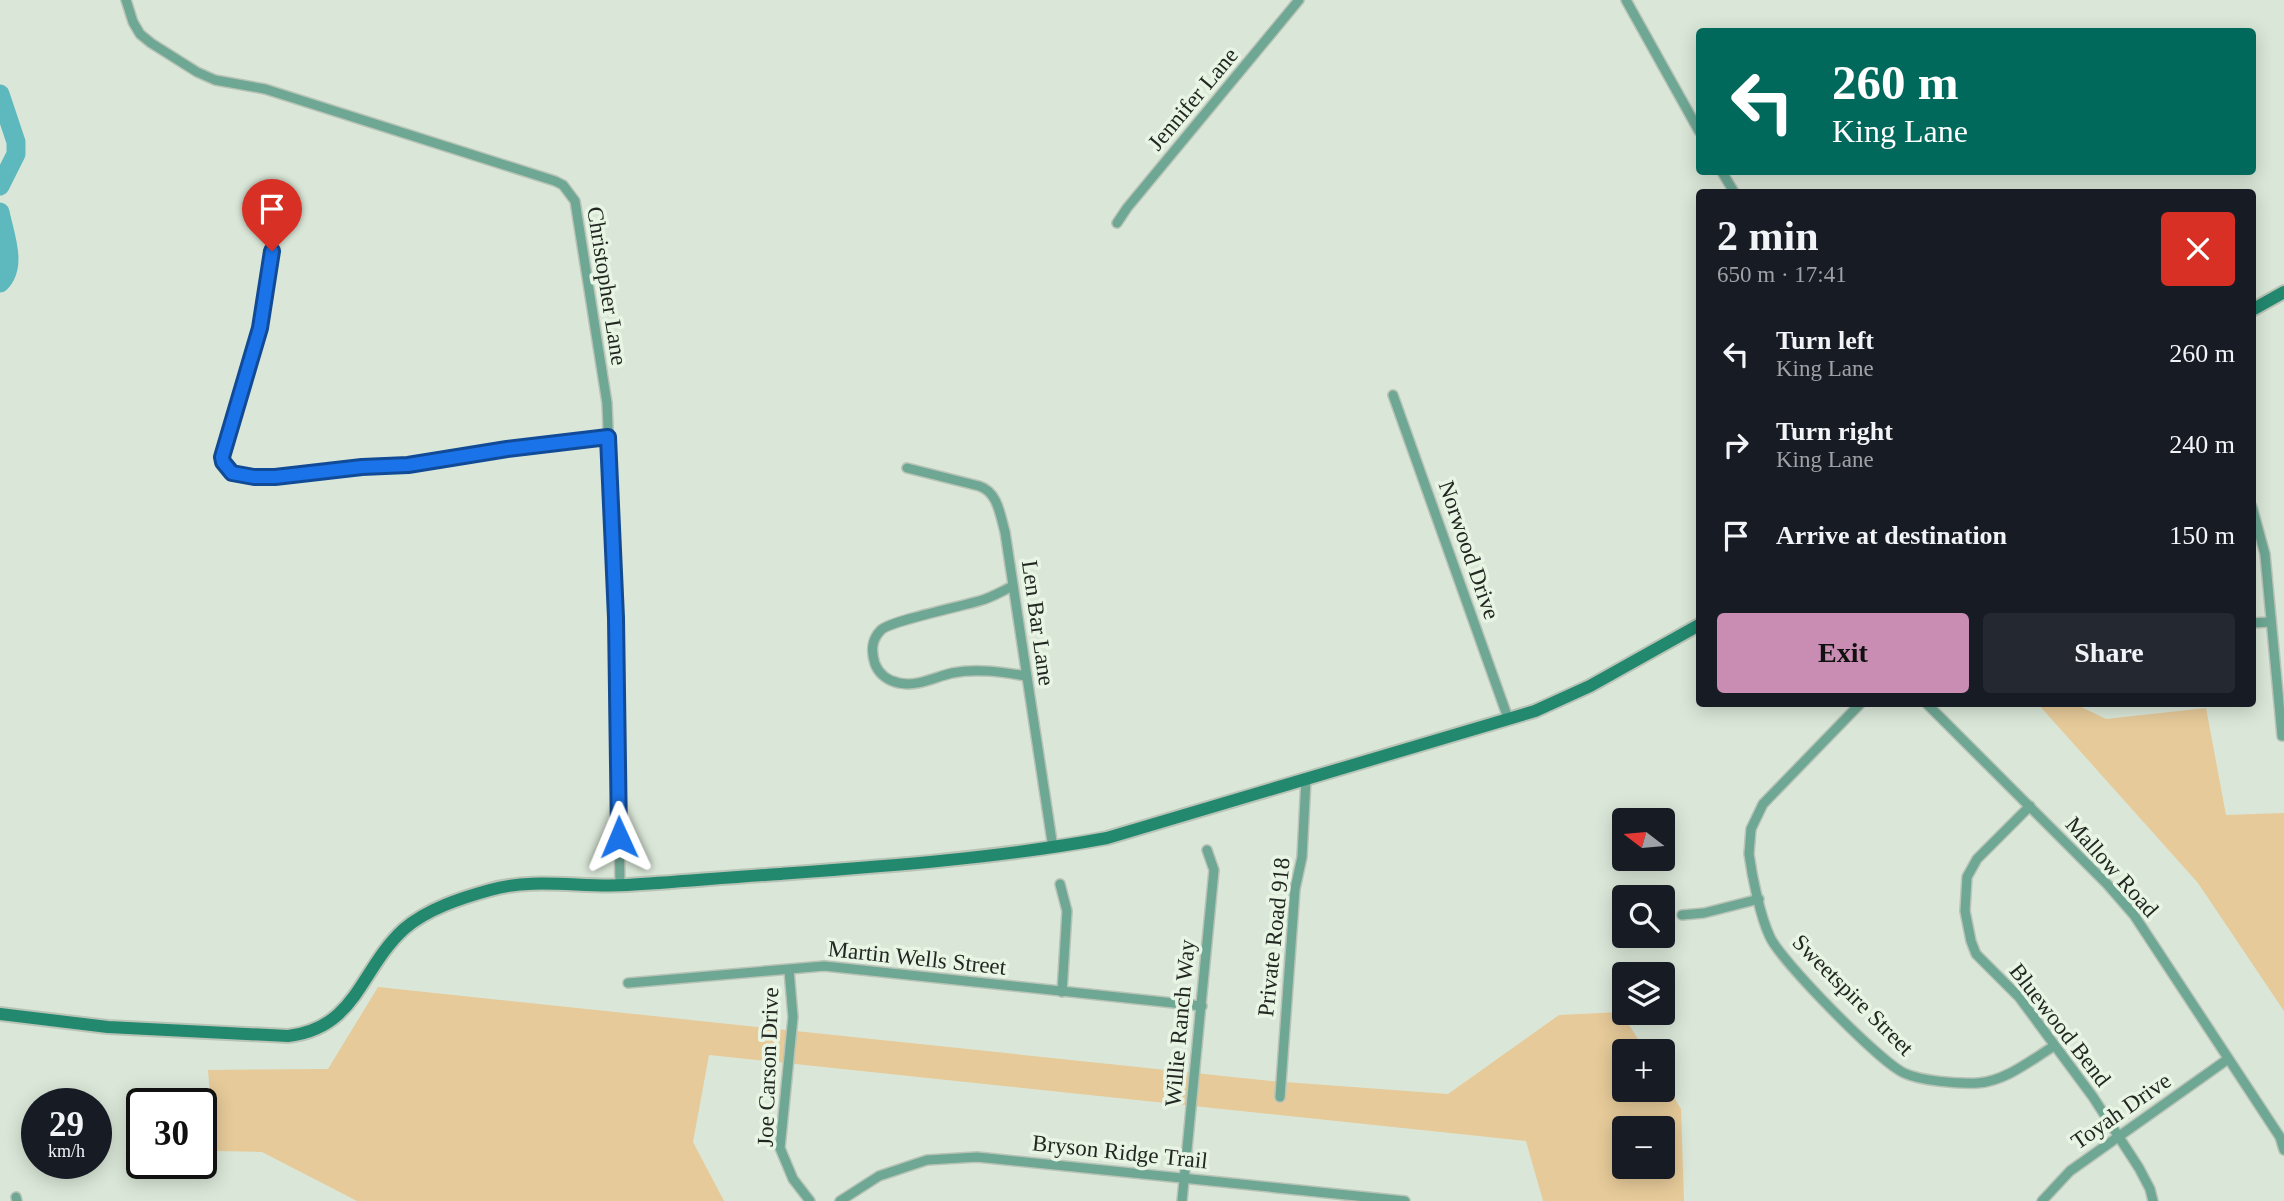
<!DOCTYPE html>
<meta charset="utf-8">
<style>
body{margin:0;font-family:"Times New Roman",serif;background:#242831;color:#f1f3f6;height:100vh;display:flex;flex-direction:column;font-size:26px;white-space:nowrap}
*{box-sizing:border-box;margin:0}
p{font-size:23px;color:#9ea1a6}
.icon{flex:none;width:38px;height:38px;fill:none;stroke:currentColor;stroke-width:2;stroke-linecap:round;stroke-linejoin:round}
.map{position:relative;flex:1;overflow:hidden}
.panel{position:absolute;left:1696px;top:189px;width:560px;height:518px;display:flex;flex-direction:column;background:#171b24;border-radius:7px;box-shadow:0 4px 18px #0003}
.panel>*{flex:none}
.guide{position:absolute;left:1696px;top:28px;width:560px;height:147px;border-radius:7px;box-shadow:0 4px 18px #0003;background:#00695c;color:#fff;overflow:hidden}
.needle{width:46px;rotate:286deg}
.buttons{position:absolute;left:1612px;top:808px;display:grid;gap:14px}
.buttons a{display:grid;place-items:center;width:63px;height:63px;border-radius:7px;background:#171b24;box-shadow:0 4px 18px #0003;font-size:35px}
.speed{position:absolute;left:21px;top:1088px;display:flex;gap:14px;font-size:35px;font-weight:700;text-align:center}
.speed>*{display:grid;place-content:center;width:91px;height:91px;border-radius:50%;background:#171b24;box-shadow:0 4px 18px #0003;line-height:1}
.speed small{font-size:18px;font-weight:400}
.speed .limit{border:4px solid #111;border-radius:10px;background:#fff;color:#111}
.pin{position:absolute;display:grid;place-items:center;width:60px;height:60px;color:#fff;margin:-72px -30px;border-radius:50% 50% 50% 0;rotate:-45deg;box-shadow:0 0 7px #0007}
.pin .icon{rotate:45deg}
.me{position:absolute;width:77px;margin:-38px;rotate:359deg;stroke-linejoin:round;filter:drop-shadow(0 0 5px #0008)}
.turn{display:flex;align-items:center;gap:24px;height:147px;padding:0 21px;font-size:32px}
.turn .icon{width:91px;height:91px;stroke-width:2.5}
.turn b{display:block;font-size:49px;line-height:60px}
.round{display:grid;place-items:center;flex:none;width:74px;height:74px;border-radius:7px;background:#242831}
.overview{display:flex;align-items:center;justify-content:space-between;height:119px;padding:0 21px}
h1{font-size:42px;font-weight:700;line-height:52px}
.button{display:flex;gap:14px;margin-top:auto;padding:14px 21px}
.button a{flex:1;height:80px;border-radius:7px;background:#c98db3;color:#111;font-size:28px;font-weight:700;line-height:80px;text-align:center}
.button a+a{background:#242831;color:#f1f3f6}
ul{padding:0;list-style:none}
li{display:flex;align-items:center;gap:21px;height:91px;padding:0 21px}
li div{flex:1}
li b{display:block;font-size:26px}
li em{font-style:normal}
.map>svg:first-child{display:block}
.green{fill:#e6ca99;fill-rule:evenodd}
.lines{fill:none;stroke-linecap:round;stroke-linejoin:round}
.river{stroke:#5eb9bf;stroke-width:19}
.street-casing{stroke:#b9c4b7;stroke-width:12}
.secondary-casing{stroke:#b9c4b7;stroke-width:16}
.street{stroke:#6ea794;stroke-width:9}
.secondary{stroke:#22886e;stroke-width:12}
.route-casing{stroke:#114b97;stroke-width:18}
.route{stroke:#1a73e8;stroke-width:12}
.labels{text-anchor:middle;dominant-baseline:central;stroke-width:7;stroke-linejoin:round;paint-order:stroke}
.street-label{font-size:23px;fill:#222721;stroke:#e8f5e5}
</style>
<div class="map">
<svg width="2284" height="1201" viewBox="0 0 2284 1201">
<rect width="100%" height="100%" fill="#dae7d8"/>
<!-- green -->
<g class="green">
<polygon points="2038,704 2075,704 2106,719 2206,708 2226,815 2284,813 2284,1011 2198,883"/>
<path d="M378 987 1271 1081 1448 1094 1559 1015 1621 1012 1646 1052H1624V1090H1662L1663 1079 1681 1109 1684 1201H1543L1526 1141 709 1055 693 1142 724 1201H357L262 1152 215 1151 208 1070 328 1069ZM1624 1129H1662V1167H1624Z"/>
</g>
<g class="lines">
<!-- river -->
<g class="river">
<polyline points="0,94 16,142 16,154 0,186"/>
<path d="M0 212C4 233 18 266 0 283"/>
</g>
<!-- street casing -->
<g class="street-casing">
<g id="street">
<polyline points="126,0 133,22 140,34 151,43 197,72 215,80 265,89 555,181 563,185 575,201 607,403 616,618 620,885"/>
<polyline points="1626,0 1699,131"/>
<polyline points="1722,172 1734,192"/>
<polyline points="1117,223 1127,208 1299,0"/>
<polyline points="272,251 260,328 222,457 223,462 232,473 254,477 275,477 362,467 408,465 507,449 608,437"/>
<polyline points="1393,395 1508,718"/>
<path d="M907 468 979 486C998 492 1000 515 1005 532L1053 848"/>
<polyline points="2252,507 2265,554 2282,736 2284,736"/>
<path d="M1013 586C1002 591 991 598 979 601 962 606 890 621 881 630 871 640 871 651 875 664 879 674 888 681 899 683 917 687 935 677 952 673 977 668 1002 672 1026 676"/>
<polyline points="2252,623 2270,622"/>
<path d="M1860 704 1763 804 1751 829 1749 854C1752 876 1760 916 1770 937 1781 961 1880 1062 1904 1073 1921 1081 1959 1084 1978 1083 2006 1081 2031 1060 2054 1046"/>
<polyline points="1927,704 2107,884 2134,915 2280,1137 2284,1150"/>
<polyline points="2030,806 1977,859 1967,877 1965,911 1971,941 1976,954 2019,997 2093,1097 2139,1168 2150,1189 2153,1201"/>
<polyline points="1060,884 1067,911 1062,992"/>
<polyline points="1682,915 1704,913 1759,899"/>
<polyline points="789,970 793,1017 780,1148 793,1179 810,1201"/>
<polyline points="628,983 824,966 1202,1006"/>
<polyline points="1280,1097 1295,889 1302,857 1306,779"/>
<polyline points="16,1197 17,1201"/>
<polyline points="840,1201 879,1176 927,1160 977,1157 1405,1201"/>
<polyline points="1182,1201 1214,870 1207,850"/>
<polyline points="2042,1201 2070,1171 2228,1059"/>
</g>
</g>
<!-- secondary casing -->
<g class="secondary-casing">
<g id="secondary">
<polyline points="2252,310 2284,292"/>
<path d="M0 1014 108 1027 288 1036C357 1028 360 969 404 929 427 909 461 898 490 890 535 877 581 888 627 885 678 882 729 877 780 874 889 866 999 858 1107 838L1535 711 1590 686 1699 625"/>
</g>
</g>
<!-- street -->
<use href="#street" class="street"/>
<!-- secondary -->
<use href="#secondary" class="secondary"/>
</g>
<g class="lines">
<!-- route casing -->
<g class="route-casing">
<polyline id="route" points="272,251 260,328 222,457 223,462 232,473 254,477 275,477 362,467 408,465 507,449 608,437 616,618 619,837"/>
</g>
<!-- route -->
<use href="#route" class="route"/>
</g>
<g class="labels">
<!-- street labels -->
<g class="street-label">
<text transform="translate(1193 99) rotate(-50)">Jennifer Lane</text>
<text transform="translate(607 286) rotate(81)">Christopher Lane</text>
<text transform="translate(1469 550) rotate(71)">Norwood Drive</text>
<text transform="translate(1038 623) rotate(82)">Len Bar Lane</text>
<text transform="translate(2112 867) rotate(48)">Mallow Road</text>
<text transform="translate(1274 937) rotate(-84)">Private Road 918</text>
<text transform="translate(917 958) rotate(6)">Martin Wells Street</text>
<text transform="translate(1853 995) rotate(45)">Sweetspire Street</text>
<text transform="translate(1180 1023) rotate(-85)">Willie Ranch Way</text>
<text transform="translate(2060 1025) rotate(52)">Bluewood Bend</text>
<text transform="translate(768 1067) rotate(-88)">Joe Carson Drive</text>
<text transform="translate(2121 1111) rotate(-35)">Toyah Drive</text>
<text transform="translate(1120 1152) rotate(6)">Bryson Ridge Trail</text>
</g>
</g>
</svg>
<div class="buttons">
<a><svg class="needle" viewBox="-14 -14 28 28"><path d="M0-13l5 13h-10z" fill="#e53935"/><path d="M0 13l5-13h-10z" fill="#9ea1a6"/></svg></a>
<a><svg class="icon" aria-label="search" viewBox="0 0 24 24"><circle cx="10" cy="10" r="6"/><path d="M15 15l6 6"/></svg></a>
<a><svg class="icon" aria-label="layers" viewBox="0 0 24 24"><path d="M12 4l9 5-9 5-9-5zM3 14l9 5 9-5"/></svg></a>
<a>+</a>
<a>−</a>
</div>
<div class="speed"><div>29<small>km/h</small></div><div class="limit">30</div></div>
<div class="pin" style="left:272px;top:251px;background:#d93025"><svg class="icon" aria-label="arrive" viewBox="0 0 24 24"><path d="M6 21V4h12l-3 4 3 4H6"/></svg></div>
<svg class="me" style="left:619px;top:837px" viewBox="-20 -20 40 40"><path d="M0-17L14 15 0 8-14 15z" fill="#1a73e8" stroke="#fff" stroke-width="4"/></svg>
<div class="guide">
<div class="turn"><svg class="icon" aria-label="left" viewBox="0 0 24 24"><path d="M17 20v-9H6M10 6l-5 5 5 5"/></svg><div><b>260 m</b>King Lane</div></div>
</div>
<section class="panel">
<div class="overview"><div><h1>2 min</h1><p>650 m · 17:41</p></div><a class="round" style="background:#d93025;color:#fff"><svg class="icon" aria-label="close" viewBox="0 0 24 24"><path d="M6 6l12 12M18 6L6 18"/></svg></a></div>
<ul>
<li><svg class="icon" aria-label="left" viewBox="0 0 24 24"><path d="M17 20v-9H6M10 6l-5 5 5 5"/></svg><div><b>Turn left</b><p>King Lane</p></div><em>260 m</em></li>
<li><svg class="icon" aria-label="right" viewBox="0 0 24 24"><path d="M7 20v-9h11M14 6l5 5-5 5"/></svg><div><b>Turn right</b><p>King Lane</p></div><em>240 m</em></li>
<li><svg class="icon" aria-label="arrive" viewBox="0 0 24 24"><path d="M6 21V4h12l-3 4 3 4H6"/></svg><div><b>Arrive at destination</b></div><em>150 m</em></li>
</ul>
<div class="button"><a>Exit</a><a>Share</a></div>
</section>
</div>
